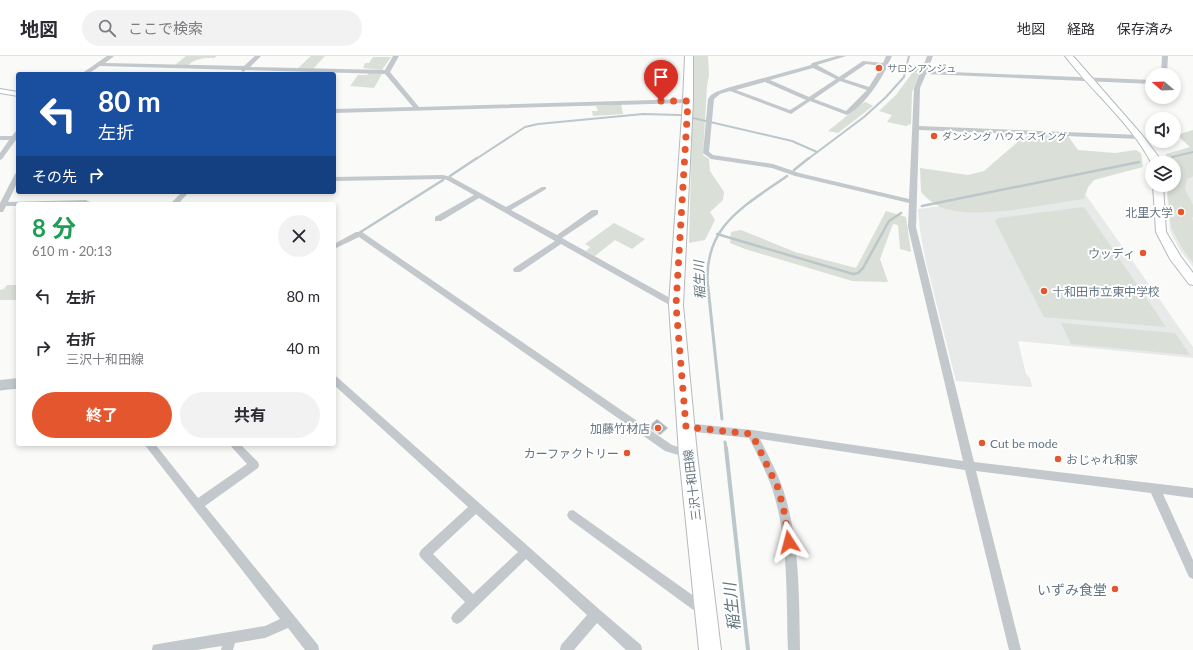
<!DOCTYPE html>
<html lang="ja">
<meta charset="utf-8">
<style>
body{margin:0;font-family:Lato,"Noto Sans JP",sans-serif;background:#f2f2f3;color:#2b2b33;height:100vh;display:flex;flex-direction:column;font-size:15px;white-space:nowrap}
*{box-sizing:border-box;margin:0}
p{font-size:13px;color:#7c7c81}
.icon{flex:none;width:22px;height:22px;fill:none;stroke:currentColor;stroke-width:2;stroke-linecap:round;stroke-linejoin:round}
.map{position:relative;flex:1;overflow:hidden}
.drawer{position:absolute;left:16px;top:146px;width:320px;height:244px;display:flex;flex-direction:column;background:#fff;border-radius:4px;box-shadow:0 2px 6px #0003}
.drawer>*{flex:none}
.top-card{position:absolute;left:16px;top:16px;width:320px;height:122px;border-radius:4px;box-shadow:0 2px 6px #0003;background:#1a4fa0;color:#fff;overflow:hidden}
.needle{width:26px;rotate:289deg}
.buttons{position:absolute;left:1145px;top:12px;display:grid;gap:8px}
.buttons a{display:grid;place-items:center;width:36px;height:36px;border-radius:50%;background:#fff;box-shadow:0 2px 6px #0003;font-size:20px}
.pin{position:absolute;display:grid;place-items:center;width:34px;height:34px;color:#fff;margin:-41px -17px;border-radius:50% 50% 50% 0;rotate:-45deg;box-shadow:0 0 4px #0007}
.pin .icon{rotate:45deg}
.me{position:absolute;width:44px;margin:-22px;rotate:351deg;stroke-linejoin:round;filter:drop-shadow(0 0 3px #0008)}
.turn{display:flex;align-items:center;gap:14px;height:84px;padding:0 16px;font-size:18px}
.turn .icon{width:52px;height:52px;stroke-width:2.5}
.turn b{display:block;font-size:28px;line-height:34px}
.then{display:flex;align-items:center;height:38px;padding:0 16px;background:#0003;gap:8px;font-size:15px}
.round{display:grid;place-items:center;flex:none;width:42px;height:42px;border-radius:21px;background:#f2f2f3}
.overview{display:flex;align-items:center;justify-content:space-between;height:68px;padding:0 16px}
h1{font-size:24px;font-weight:700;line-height:30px;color:#1e9e55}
.cta{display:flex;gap:8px;margin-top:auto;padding:8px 16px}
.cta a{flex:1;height:46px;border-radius:24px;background:#e4572e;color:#fff;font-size:16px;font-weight:700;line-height:46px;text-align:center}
.cta a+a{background:#f2f2f3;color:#2b2b33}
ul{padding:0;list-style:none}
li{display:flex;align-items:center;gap:12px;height:52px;padding:0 16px}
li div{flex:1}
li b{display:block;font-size:15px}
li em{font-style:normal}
header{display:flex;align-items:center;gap:24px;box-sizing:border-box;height:56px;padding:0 20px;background:#fff;border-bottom:1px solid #e1e1e2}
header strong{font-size:19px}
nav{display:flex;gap:22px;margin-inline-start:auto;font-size:14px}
.search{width:280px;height:36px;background:#f2f2f3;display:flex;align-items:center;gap:10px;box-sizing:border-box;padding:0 14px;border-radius:22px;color:#7c7c81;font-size:15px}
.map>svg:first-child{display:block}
.built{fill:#e8e9e9}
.green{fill:#dadfd7}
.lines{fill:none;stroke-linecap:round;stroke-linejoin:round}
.stream-far3{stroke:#bbc7cb;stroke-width:2}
.stream-far2{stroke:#bbc7cb;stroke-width:2.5}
.stream-far1{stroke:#bbc7cb;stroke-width:3}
.stream{stroke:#bbc7cb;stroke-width:4}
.building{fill:#aab3b9;stroke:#dcdcda}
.secondary-casing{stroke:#b3babf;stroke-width:2}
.primary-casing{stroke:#b5babe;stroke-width:2}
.street{fill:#c3c8cc;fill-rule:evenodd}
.secondary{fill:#fff;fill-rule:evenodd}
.primary{fill:#fff;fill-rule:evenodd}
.route{stroke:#e4572e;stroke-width:7;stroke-dasharray:0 12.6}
.poi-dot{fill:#e4572e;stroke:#fff;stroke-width:1.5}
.labels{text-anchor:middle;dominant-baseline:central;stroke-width:4;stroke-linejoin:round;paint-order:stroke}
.far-poi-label{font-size:10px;fill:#657683;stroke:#fff;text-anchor:start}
.poi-label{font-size:12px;fill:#657683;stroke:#fff;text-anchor:end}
.street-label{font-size:12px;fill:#657683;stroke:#fff}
.water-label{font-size:13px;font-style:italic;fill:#60757c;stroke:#fff}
.near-poi-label{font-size:14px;fill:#657683;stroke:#fff;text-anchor:end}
.near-water-label{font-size:16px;font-style:italic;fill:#60757c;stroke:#fff}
</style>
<header>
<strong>地図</strong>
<div class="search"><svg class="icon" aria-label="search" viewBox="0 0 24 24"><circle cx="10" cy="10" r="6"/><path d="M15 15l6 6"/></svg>ここで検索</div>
<nav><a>地図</a><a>経路</a><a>保存済み</a></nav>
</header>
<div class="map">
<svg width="1193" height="594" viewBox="0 0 1193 594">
<rect width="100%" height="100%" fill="#fafaf8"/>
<!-- built -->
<g class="built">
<polygon points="1193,106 1193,211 1180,194 1170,175 1167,137 1168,129 1174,129"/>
<polygon points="1073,133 1086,139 1193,291 1193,302 1018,285 1026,318 1030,322 1032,331 956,325 925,202 920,174 918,153"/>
</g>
<!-- green -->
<g class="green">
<path d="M186 0H217L214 2C204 2 196 2 188 9H175Z"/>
<polygon points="311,0 325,0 313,13 297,13"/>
<polygon points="694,0 708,0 709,19 707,30 703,99 709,103 710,115 724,136 723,144 710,156 715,164 705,184 689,187"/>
<polygon points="373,1 391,1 382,14 363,12 365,7 369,7"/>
<polygon points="913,16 920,17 912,36 911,68 906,70 887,66 892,59 879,55 896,39"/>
<polygon points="369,17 382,18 374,32 350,30 358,19 367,19"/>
<polygon points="866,46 873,50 838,77 828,75 863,47"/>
<polygon points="621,48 623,58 593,60 592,55 598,55 596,50"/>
<polygon points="1193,74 1193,120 1187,123 1185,133 1193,149 1193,161 1192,162 1193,165 1193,207 1182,192 1171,171 1167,129 1174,129 1174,107 1166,107 1166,98 1190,91 1177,79"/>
<path d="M1030 79 1068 80 1078 94 1115 97 1136 94 1141 97 1143 111 1094 124 1088 131 1084 143C1044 148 984 163 946 153 937 151 926 142 921 136L920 112 968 119 984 115 1020 84Z"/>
<polygon points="1084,151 1166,271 1044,261 995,165 998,162"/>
<polygon points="886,155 906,161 911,196 900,193 898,169 893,168 880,203 888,226 852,225 745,193 730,187 731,176 741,174 795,196 856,212"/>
<polygon points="614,167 645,183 632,193 615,184 595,200 586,195 590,191 585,188"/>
<polygon points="7,229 18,229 18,244 0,244 0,234 4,233"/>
<polygon points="1061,267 1175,277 1190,299 1071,288"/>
</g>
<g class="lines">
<!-- stream-far3 -->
<g class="stream-far3">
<polyline points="1172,101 1193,96"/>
<polyline points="476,103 525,71 538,68 643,58 680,59 792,85 817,96"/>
<polyline points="808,103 864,61 886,41 904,21 909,0"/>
</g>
<!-- stream-far2 -->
<g class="stream-far2">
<polyline points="794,114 809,102"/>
<polyline points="450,120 477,102"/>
<polyline points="922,150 1139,106"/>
<polyline points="359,177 443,124"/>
<polyline points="717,178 853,218 858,217 863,212 889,165 901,157"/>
<path d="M708 232C702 171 743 151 787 120"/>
</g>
<!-- stream-far1 -->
<g class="stream-far1">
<polyline points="708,231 722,363"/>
<polyline points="0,333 18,331"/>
<polyline points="725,386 726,393"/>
</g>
<!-- stream -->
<polyline class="stream" points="726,392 748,594"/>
</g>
<!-- building -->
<polygon class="building" points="657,363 668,372 660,379 648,371"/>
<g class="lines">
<!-- secondary casing -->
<g class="secondary-casing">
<g id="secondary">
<path d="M1065 0H1073L1142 79 1158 100 1161 107 1152 108C1131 67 1093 37 1065 0Z"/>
<polygon points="0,33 18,36 18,40 0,37"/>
<polygon points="1153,129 1163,129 1166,176 1181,201 1193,217 1193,229 1189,228 1170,203 1156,176"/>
</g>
</g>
<!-- primary casing -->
<g class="primary-casing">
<polygon id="primary" points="685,0 693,0 693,45 683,249 697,398 721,594 699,594 679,398 669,249 683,45"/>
</g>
<!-- street -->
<g class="street">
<polygon points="107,0 114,0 105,7 244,10 255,0 261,0 250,11 385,14 393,0 399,0 390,16 419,51 688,43 691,45 688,47 334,57 334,53 413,51 385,18 246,14 243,16 241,14 100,10 88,18 81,18"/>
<path d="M837 0H846L817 9 839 21 863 5 883 7 886 0H892L888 8 922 14 927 0H933L927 15 1152 24V28L926 18 920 32 919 70 1139 79 1142 81 1139 83 919 74 916 171 974 406 1193 432V442L1163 438 1193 504V523L1189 521 1151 437 976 415 1021 594H1009L965 414 760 383C768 399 777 416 783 433 800 485 799 540 800 594H788C786 540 789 484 772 432 766 415 757 398 749 382L686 375 682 374 681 371 682 368 686 367 752 374 963 405 908 171 909 147 795 120 772 112 711 103 703 97 708 43 711 39 716 36 727 32 811 9 812 7ZM866 8 882 10 869 31 844 23ZM887 11 920 17 914 32 909 143 799 117 773 108 713 99 709 96 714 43 720 38 730 35 791 58 810 45 847 59C862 52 880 26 887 11ZM813 12 836 23 809 41 770 24ZM840 25 867 34 846 55 814 43ZM765 26 806 44 790 54 736 34Z"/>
<polygon points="1162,0 1168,0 1167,19 1161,19"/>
<polygon points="18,74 18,81 2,103 0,104 0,97 9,84 0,84 0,80 12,80 16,75"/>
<polygon points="18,116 18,125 8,146 86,144 90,146 86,148 18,148 18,150 6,150 3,156 0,156 0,147 15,118"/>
<polygon points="443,119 451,121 506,151 542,131 546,131 546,133 511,154 557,179 592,154 598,154 598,158 562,182 679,247 680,249 676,252 673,251 561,188 520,216 514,216 513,214 514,212 555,185 479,142 441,165 435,165 435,161 474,139 447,124 443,123 334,125 334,121"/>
<polygon points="182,136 189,136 178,148 170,148"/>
<polygon points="356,176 362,176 672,389 692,395 693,398 692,401 688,402 665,395 359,181 334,193 334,188"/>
<path d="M334 320 337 321 600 554 641 589 642 594H626L597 567 574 594H560L561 589 587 559 526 503 461 566 457 568 453 566 451 562 453 558 465 546 421 502 419 498 421 494 468 451 334 329ZM476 458 518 496 473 538 433 498Z"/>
<polygon points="18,322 18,330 0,332 0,324"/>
<polygon points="144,388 155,388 198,442 247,408 229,388 240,388 258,406 259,409 258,412 205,450 318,589 319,594 305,594 288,572 265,582 235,587 233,594 221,594 222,590 196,594 152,594 153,589 158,588 265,570 280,563"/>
<path d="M573 454 698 543 709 545 711 549 709 553C703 556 698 556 692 553L569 463 567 459 569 455Z"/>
</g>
<!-- secondary -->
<use href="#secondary" class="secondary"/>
<!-- primary -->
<use href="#primary" class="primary"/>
</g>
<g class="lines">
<!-- route -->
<polyline class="route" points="661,45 688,45 676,249 686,371 752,378 778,432 784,455 789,486"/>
</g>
<!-- markers -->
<g class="poi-dot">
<circle cx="879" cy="12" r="4"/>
<circle cx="934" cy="80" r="4"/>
<circle cx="1181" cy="156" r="4"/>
<circle cx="1143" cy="197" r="4"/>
<circle cx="1044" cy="235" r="4"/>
<circle cx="658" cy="372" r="4"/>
<circle cx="982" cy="387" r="4"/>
<circle cx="627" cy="397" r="4"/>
<circle cx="1058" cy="403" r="4"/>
<circle cx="1115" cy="533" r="4"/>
</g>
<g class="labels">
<!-- far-poi labels -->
<g class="far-poi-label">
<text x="887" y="12">サロンアンジュ</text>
<text x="942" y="80">ダンシング ハウス スイング</text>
</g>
<!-- poi labels -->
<g class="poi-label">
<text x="1173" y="156">北里大学</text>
<text x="1135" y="197">ウッディ</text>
<text x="1052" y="235" text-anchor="start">十和田市立東中学校</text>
<text x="650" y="372">加藤竹材店</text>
<text x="990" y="387" text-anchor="start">Cut be mode</text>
<text x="619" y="397">カーファクトリー</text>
<text x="1066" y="403" text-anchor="start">おじゃれ和家</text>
</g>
<!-- street labels -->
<g class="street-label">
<text transform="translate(692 429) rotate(-97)">三沢十和田線</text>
</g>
<!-- water labels -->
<g class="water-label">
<text transform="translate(699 224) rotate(-92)">稲生川</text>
</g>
<!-- near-poi labels -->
<g class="near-poi-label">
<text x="1107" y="533">いずみ食堂</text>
</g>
<!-- near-water labels -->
<g class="near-water-label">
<text transform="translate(731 551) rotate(-96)">稲生川</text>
</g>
</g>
</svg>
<div class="buttons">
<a><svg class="needle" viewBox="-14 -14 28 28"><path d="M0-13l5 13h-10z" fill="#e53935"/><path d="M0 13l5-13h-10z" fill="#7c7c81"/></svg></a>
<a><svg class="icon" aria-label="sound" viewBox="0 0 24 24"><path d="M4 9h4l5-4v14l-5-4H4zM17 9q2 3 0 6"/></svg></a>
<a><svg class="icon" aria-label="layers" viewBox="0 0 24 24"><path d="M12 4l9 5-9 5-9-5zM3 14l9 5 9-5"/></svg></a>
</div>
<div class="pin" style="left:661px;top:45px;background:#d93025"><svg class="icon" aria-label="arrive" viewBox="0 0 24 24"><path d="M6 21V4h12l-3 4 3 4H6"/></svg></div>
<svg class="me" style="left:789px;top:486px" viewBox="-20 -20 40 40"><path d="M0-17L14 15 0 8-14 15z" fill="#e4572e" stroke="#fff" stroke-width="4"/></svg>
<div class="top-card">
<div class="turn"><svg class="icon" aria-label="left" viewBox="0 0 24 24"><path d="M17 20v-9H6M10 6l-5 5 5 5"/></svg><div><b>80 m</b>左折</div></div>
<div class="then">その先<svg class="icon" aria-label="right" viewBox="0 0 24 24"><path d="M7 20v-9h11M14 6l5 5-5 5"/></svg></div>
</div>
<section class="drawer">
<div class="overview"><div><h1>8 分</h1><p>610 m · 20:13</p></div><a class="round"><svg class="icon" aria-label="close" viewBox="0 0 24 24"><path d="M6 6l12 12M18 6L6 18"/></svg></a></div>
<ul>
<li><svg class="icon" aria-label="left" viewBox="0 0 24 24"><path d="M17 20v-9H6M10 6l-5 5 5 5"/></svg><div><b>左折</b></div><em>80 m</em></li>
<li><svg class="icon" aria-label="right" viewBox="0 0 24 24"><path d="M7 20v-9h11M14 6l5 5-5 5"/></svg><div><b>右折</b><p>三沢十和田線</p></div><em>40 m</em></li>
</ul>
<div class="cta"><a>終了</a><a>共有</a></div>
</section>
</div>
